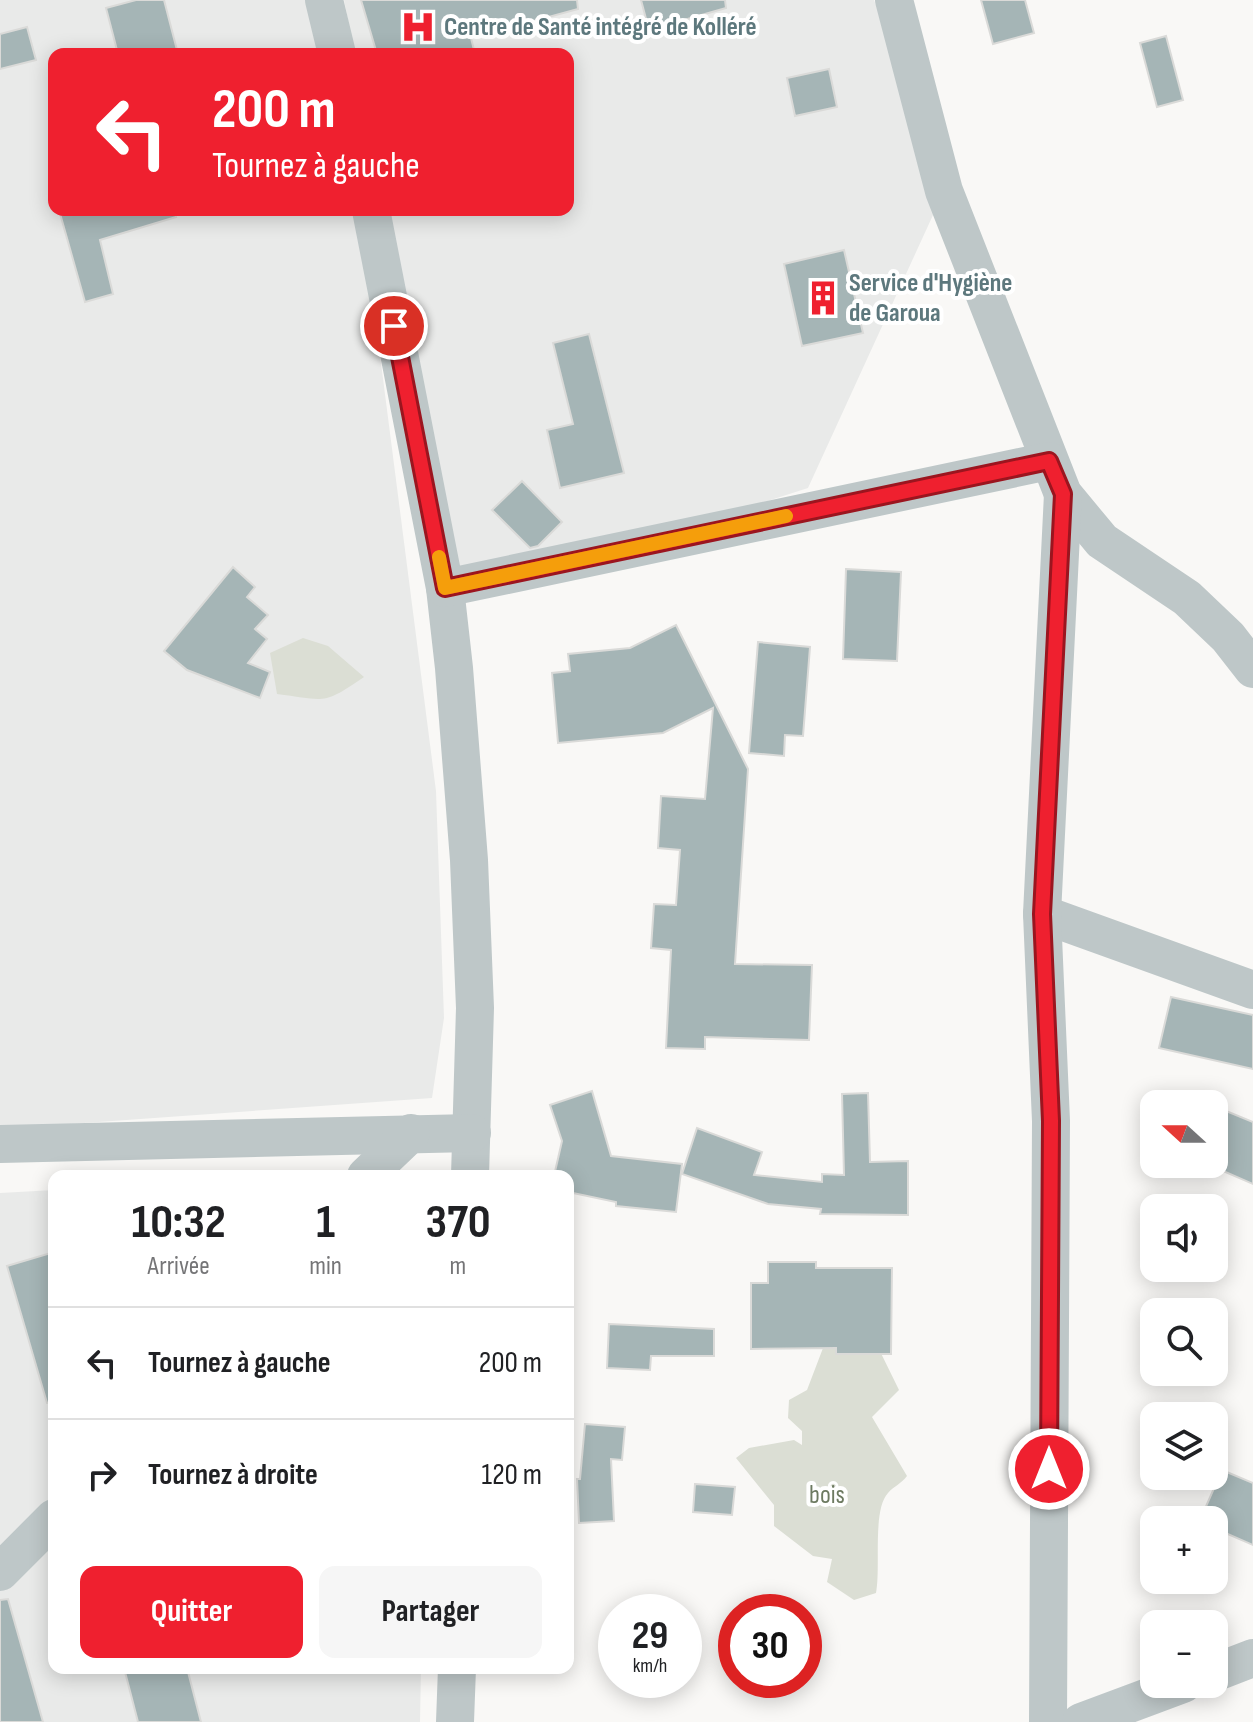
<!DOCTYPE html>
<html lang="fr">
<meta charset="utf-8">
<style>
body{margin:0;font-family:"Sofia Sans Condensed",sans-serif;background:#f6f6f6;color:#202124;height:100vh;display:flex;flex-direction:column;font-size:30px;white-space:nowrap}
*{box-sizing:border-box;margin:0}
p{font-size:26px;color:#757577}
.icon{flex:none;width:44px;height:44px;fill:none;stroke:currentColor;stroke-width:2;stroke-linecap:round;stroke-linejoin:round}
.map{position:relative;flex:1;overflow:hidden}
.panel{position:absolute;left:48px;top:1170px;width:526px;height:504px;display:flex;flex-direction:column;background:#fff;border-radius:16px;box-shadow:0 4px 20px #0003}
.panel>*{flex:none}
.top-card{position:absolute;left:48px;top:48px;width:526px;height:168px;border-radius:16px;box-shadow:0 4px 20px #0003;background:#ef202f;color:#fff;overflow:hidden}
.needle{width:52px;rotate:291deg}
.fabs{position:absolute;left:1140px;top:1090px;display:grid;gap:16px}
.fabs a{display:grid;place-items:center;width:88px;height:88px;border-radius:16px;background:#fff;box-shadow:0 4px 20px #0003;font-size:40px}
.speed{position:absolute;left:598px;top:1594px;display:flex;gap:16px;font-size:40px;font-weight:700;text-align:center}
.speed>*{display:grid;place-content:center;width:104px;height:104px;border-radius:50%;background:#fff;box-shadow:0 4px 20px #0003;line-height:1}
.speed small{font-size:20px;font-weight:400}
.speed .limit{border:12px solid #d22;background:#fff;color:#111}
.pin{position:absolute;display:grid;place-items:center;width:68px;height:68px;color:#fff;margin:-34px;border:4px solid #fff;border-radius:50%;box-shadow:0 2px 8px #0007}
.me{position:absolute;width:88px;margin:-44px;rotate:0deg;stroke-linejoin:round;filter:drop-shadow(0 0 6px #0008)}
.turn{display:flex;align-items:center;gap:28px;height:168px;padding:0 32px;font-size:36px}
.turn .icon{width:104px;height:104px;stroke-width:2.5}
.turn b{display:block;font-size:56px;line-height:68px}
.eta{display:flex;justify-content:space-evenly;align-items:center;height:136px;text-align:center}
.eta b{font-size:48px;font-weight:700;line-height:56px}
.action{display:flex;gap:16px;margin-top:auto;padding:16px 32px}
.action a{flex:1;height:92px;border-radius:16px;background:#ef202f;color:#fff;font-size:32px;font-weight:700;line-height:92px;text-align:center}
.action a+a{background:#f6f6f6;color:#202124}
ul{padding:0;list-style:none}
li{display:flex;align-items:center;gap:24px;height:112px;padding:0 32px;border-top:2px solid #e0e0e0}
li div{flex:1}
li b{display:block;font-size:30px}
li em{font-style:normal}
.map>svg:first-child{display:block}
.built{fill:#e9eae9}
.green{fill:#dbded4}
.building{fill:#a5b5b6;stroke:#dadad8;stroke-width:2}
.lines{fill:none;stroke-linecap:round;stroke-linejoin:round}
.minor{stroke:#bec7c8;stroke-width:38}
.route-casing{stroke:#9b151f;stroke-width:20}
.route{stroke:#ef202f;stroke-width:14}
.slow{stroke:#f59e0b;stroke-width:14}
.labels{text-anchor:middle;dominant-baseline:central;stroke-width:8;stroke-linejoin:round;paint-order:stroke}
.poi-label{font-size:26px;font-weight:bold;fill:#5d787d;stroke:#fff;text-anchor:start}
.park-label{font-size:26px;fill:#6d7a61;stroke:#fff}
</style>
<div class="map">
<svg width="1253" height="1722" viewBox="0 0 1253 1722">
<rect width="100%" height="100%" fill="#f9f8f6"/>
<!-- built -->
<g class="built">
<polygon points="0,0 306,0 319,54 54,54 54,210 355,210 368,262 436,791 444,1018 432,1098 0,1129"/>
<polygon points="344,0 874,0 944,191 808,488 461,600 385,210 568,210 568,54 355,54"/>
<polygon points="54,1190 54,1668 421,1668 420,1722 0,1722 0,1193"/>
</g>
<!-- green -->
<g class="green">
<path d="M303 638 328 646 364 677C322 706 326 700 277 694L270 653Z"/>
<path d="M828 1335 874 1339 899 1390 872 1417 907 1476C901 1484 894 1486 888 1493 872 1510 881 1568 876 1593L854 1600 827 1582 832 1559 813 1556 774 1526V1505L736 1458 749 1448 794 1440 802 1445V1431L788 1418 789 1400 807 1390Z"/>
</g>
<!-- building -->
<g class="building">
<polygon points="136,0 164,0 178,54 118,54 106,8"/>
<polygon points="361,0 577,0 578,9 471,38 475,54 377,54"/>
<polygon points="641,0 725,0 726,8 649,30"/>
<polygon points="981,0 1025,0 1034,33 993,44"/>
<polygon points="27,27 36,60 0,69 0,34"/>
<polygon points="1166,36 1183,100 1157,107 1140,43"/>
<polygon points="829,69 837,107 795,116 787,78"/>
<polygon points="59,210 174,210 176,217 100,240 113,294 85,302"/>
<polygon points="844,250 863,333 802,346 784,264"/>
<polygon points="589,334 624,473 560,488 547,430 573,424 553,343"/>
<polygon points="522,481 562,522 538,546 530,548 492,510"/>
<polygon points="233,567 255,587 247,597 268,615 255,629 267,639 248,663 270,672 260,698 187,670 164,651"/>
<polygon points="846,569 901,572 897,661 843,659"/>
<polygon points="676,625 748,769 735,964 812,965 809,1040 705,1037 705,1049 666,1048 671,950 651,948 654,904 676,905 680,850 658,848 661,796 705,799 713,708 663,733 558,743 552,673 570,671 568,654 630,648"/>
<polygon points="758,642 810,647 803,736 785,735 784,756 749,753"/>
<polygon points="1171,997 1253,1015 1253,1069 1159,1048"/>
<polygon points="592,1091 611,1156 682,1164 676,1212 616,1206 616,1202 568,1192 568,1176 554,1176 562,1141 550,1105"/>
<polygon points="868,1093 870,1162 908,1161 908,1215 820,1214 821,1209 768,1204 682,1174 697,1128 762,1152 754,1175 822,1182 822,1174 844,1175 842,1094"/>
<polygon points="1214,1106 1253,1122 1253,1184 1214,1167"/>
<polygon points="54,1252 54,1402 47,1403 7,1266"/>
<polygon points="768,1262 816,1262 816,1268 892,1268 891,1354 836,1354 836,1348 751,1349 751,1283 768,1283"/>
<polygon points="609,1324 714,1329 714,1356 651,1356 650,1370 607,1368"/>
<polygon points="585,1424 625,1427 622,1460 611,1459 614,1521 579,1523 577,1479 580,1479"/>
<polygon points="1222,1470 1253,1483 1253,1545 1214,1528 1214,1520 1200,1520"/>
<polygon points="695,1484 735,1487 732,1515 693,1512"/>
<polygon points="8,1599 43,1722 0,1722 0,1600"/>
<polygon points="124,1668 187,1668 201,1722 138,1722"/>
</g>
<g class="lines">
<!-- minor -->
<g class="minor">
<polyline points="324,0 337,54"/>
<polyline points="894,0 944,191 1063,494 1102,541 1187,598 1228,637 1253,669"/>
<polyline points="371,210 445,588 454,668 469,860 475,1008 470,1176"/>
<polyline points="445,588 1049,461"/>
<polyline points="1042,914 1253,990"/>
<polyline points="0,1144 472,1133"/>
<polyline points="366,1176 411,1133"/>
<polyline points="0,1572 54,1518"/>
<polyline points="1214,1673 1253,1658"/>
<polyline points="455,1722 457,1668"/>
<polyline points="1048,1722 1051,1121 1042,914 1063,494"/>
<polyline points="1081,1722 1183,1684"/>
</g>
</g>
<g class="lines">
<!-- route casing -->
<g class="route-casing">
<polyline id="route" points="394,326 445,588 1049,461 1063,494 1042,914 1051,1121 1049,1469"/>
</g>
<!-- route -->
<use href="#route" class="route"/>
<!-- slow -->
<polyline class="slow" points="439,557 445,588 786,516"/>
</g>
<!-- icons -->
<defs>
<g id="hospital-bare" transform="scale(2.76)"><path d="M-5-5h3v3.5h4V-5h3V5h-3V1.5h-4V5h-3Z" fill="#ef202f" stroke="#fff" stroke-width="2.5" paint-order="stroke"/></g>
<g id="building-bare" transform="scale(2.76)"><path d="M-4-6H4V6H1V3H-1V6H-4ZM-2.5-4.3h1.7v1.8h-1.7ZM.8-4.3h1.7v1.8H.8ZM-2.5-1h1.7V.8h-1.7ZM.8-1h1.7V.8H.8Z" fill="#ef202f" stroke="#fff" stroke-width="2.5" paint-order="stroke"/></g>
</defs>
<g fill-rule="evenodd">
<use href="#hospital-bare" x="418" y="27"/>
<use href="#building-bare" x="823" y="298"/>
</g>
<g class="labels">
<!-- poi labels -->
<g class="poi-label">
<text x="444" y="27">Centre de Santé intégré de Kolléré</text>
<text x="849" y="283">Service d'Hygiène<tspan x="849" dy="30">de Garoua</tspan></text>
</g>
<!-- park labels -->
<g class="park-label">
<text x="827" y="1495">bois</text>
</g>
</g>
</svg>
<div class="fabs">
<a><svg class="needle" viewBox="-14 -14 28 28"><path d="M0-13l5 13h-10z" fill="#e53935"/><path d="M0 13l5-13h-10z" fill="#757577"/></svg></a>
<a><svg class="icon" aria-label="sound" viewBox="0 0 24 24"><path d="M4 9h4l5-4v14l-5-4H4zM17 9q2 3 0 6"/></svg></a>
<a><svg class="icon" aria-label="search" viewBox="0 0 24 24"><circle cx="10" cy="10" r="6"/><path d="M15 15l6 6"/></svg></a>
<a><svg class="icon" aria-label="layers" viewBox="0 0 24 24"><path d="M12 4l9 5-9 5-9-5zM3 14l9 5 9-5"/></svg></a>
<a>+</a>
<a>−</a>
</div>
<div class="speed"><div>29<small>km/h</small></div><div class="limit">30</div></div>
<div class="pin" style="left:394px;top:326px;background:#d93025"><svg class="icon" aria-label="arrive" viewBox="0 0 24 24"><path d="M6 21V4h12l-3 4 3 4H6"/></svg></div>
<svg class="me" style="left:1049px;top:1469px" viewBox="-20 -20 40 40"><circle r="17" fill="#ef202f" stroke="#fff" stroke-width="3"/><path d="M0-11L8 9 0 5-8 9z" fill="#fff"/></svg>
<div class="top-card">
<div class="turn"><svg class="icon" aria-label="left" viewBox="0 0 24 24"><path d="M17 20v-9H6M10 6l-5 5 5 5"/></svg><div><b>200 m</b>Tournez à gauche</div></div>
</div>
<section class="panel">
<div class="eta">
<div><b>10:32</b><p>Arrivée</p></div>
<div><b>1</b><p>min</p></div>
<div><b>370</b><p>m</p></div>
</div>
<ul>
<li><svg class="icon" aria-label="left" viewBox="0 0 24 24"><path d="M17 20v-9H6M10 6l-5 5 5 5"/></svg><div><b>Tournez à gauche</b></div><em>200 m</em></li>
<li><svg class="icon" aria-label="right" viewBox="0 0 24 24"><path d="M7 20v-9h11M14 6l5 5-5 5"/></svg><div><b>Tournez à droite</b></div><em>120 m</em></li>
</ul>
<div class="action"><a>Quitter</a><a>Partager</a></div>
</section>
</div>
